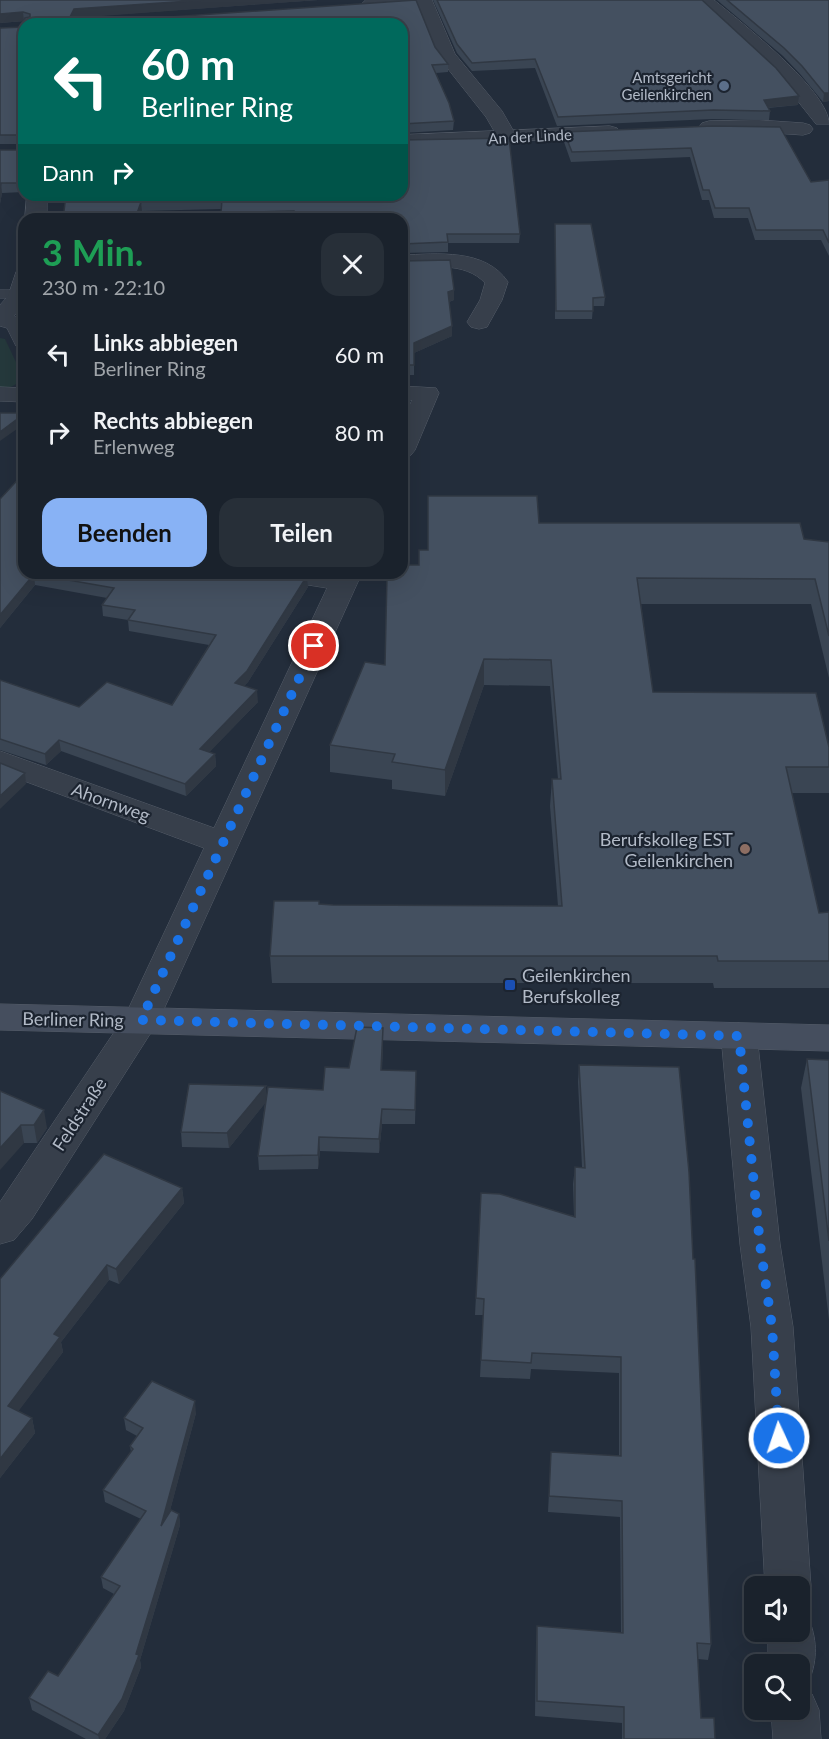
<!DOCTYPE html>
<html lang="de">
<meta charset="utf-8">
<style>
body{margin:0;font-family:Lato,sans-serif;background:#272f38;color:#f1f3f6;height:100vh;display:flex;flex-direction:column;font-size:22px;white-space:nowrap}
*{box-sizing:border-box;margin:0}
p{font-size:20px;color:#9fa4a9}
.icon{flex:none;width:33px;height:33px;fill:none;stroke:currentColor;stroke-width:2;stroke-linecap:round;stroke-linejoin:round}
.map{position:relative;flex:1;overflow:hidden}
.sheet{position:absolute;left:18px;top:213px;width:390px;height:366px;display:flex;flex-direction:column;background:#1a222c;border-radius:18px;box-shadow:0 6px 24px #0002,0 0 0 2px #383f48}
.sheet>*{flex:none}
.guide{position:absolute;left:18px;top:18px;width:390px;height:183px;border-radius:18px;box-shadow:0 6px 24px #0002,0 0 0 2px #383f48;background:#00695c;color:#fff;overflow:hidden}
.controls{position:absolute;left:744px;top:1576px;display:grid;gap:12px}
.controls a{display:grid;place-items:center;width:66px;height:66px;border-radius:12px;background:#1a222c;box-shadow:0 6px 24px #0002,0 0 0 2px #383f48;font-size:30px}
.pin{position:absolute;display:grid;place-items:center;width:51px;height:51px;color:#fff;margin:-26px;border:3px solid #fff;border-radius:50%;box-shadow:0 2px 6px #0007}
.me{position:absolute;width:66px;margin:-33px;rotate:357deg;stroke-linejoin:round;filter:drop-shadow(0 0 4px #0008)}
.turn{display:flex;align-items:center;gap:21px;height:126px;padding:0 24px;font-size:27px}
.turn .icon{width:78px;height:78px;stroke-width:2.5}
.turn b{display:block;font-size:42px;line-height:51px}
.then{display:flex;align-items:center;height:57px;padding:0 24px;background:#0003;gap:12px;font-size:22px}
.round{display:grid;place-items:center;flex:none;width:63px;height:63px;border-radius:18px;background:#272f38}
.head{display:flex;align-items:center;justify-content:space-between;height:102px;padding:0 24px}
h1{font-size:36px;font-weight:700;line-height:45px;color:#1e9e55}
.action{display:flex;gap:12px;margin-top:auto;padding:12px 24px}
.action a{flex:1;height:69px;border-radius:18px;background:#88b2f5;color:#111;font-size:24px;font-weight:700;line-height:69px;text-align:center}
.action a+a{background:#272f38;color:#f1f3f6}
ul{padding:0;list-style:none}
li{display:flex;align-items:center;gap:18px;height:78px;padding:0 24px}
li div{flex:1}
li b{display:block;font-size:22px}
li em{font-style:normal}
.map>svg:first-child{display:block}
.green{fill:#25393c}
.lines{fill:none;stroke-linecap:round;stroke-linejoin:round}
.service-casing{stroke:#555d69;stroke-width:1}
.minor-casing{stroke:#555d69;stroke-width:1}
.tertiary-casing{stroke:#555d69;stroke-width:1}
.secondary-casing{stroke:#555d69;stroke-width:1}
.service{fill:#373f4b;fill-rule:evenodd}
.minor{fill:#373f4b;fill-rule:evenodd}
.tertiary{fill:#373f4b;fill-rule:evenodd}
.secondary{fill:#454e5e;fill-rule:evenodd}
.wall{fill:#3a4553}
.shaded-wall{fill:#303843}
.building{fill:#445060;stroke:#303843;stroke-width:1.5}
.route{stroke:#1a73e8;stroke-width:10;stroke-dasharray:0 18}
.service-dot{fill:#5c6f8a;stroke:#1c2430;stroke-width:2}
.education-dot{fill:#8d6e63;stroke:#1c2430;stroke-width:2}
.transit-dot{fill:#1a4fb4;stroke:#1c2430;stroke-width:2}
.labels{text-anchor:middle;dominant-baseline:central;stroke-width:4.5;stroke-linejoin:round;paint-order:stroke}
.far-poi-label{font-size:15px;fill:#b2bac7;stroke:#1c2430;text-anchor:end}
.far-street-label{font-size:15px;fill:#b2bac7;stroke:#1c2430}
.street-label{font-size:18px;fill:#b2bac7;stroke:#1c2430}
.poi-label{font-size:18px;fill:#b2bac7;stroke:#1c2430;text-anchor:end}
</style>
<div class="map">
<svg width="829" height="1739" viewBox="0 0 829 1739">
<rect width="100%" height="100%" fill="#232d3b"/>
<!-- green -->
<polygon class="green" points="0,338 5,339 23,377 23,380 11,387 0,388"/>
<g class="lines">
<!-- service casing -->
<g class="service-casing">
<rect id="service" x="0" y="290" width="24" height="8"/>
</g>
<!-- minor casing -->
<g class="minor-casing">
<g id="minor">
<polygon points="366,0 432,0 455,54 502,111 517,137 514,141 500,141 486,117 437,55 417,6 371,9 365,8 362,4"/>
<polygon points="27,195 47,195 47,219 25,219"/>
<path d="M402 255C438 254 485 248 508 282L502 300 487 327 479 329 471 327 467 322 480 300 485 283C465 261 429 267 402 269Z"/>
<polygon points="24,270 24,306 14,316 24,319 24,348 16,346 7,328 0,326 0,305 8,296 16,272"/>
<polygon points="402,386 436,388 439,393 415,450 411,455 402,458 402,422 412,400 402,400"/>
<polygon points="0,387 24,388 24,402 0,401"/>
<polygon points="267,573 362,573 159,1020 32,1219 14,1240 0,1244 0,1202 125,1016 204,848 0,772 0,751 214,828 327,588 271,579"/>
<polygon points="739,1023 752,1027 757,1036 780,1244 793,1327 811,1587 804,1602 800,1604 800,1587 765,1587 751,1327 740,1244 721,1036 726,1027"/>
<path d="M800 1614 808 1617C817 1638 818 1659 809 1681L800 1684V1665H768V1632H800Z"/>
<polygon points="800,1689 812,1694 819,1710 821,1739 773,1739 771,1710 800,1710"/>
</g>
</g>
<!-- tertiary casing -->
<g class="tertiary-casing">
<g id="tertiary">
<path d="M695 0H714C741 22 829 91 829 124H816L777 75Z"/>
<polygon points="758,120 803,123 810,125 813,129 810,133 803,135 758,132 709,133 702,131 699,127 702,123 709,121"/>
<polygon points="610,126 617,128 620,132 617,136 402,147 402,135"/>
</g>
</g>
<!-- secondary casing -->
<g class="secondary-casing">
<polygon id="secondary" points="0,1004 829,1025 829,1051 0,1030"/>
</g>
<!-- service -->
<use href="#service" class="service"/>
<!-- minor -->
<use href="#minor" class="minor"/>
<!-- tertiary -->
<use href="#tertiary" class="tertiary"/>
<!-- secondary -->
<use href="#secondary" class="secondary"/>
</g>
<!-- wall -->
<g class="wall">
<polygon points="0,0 318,0 80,17 155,18 416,0 435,47 448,64 448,72 436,73 449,103 454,121 453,130 402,133 402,24 24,24 24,144 0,144 0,28 23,27 25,21 0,23"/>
<polygon points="433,0 702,0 799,96 798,105 768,108 770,111 769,120 712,119 557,126 535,68 472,71 457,53"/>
<polygon points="717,0 829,0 829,101 823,102 801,75 783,56"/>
<polygon points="713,126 811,182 829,180 829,256 821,240 755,240 748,218 714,218 709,200 702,200 690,157 571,162 564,142 564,132"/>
<polygon points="0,150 24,150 24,192 2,193 0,204"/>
<polygon points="66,195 402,195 520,234 519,243 448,243 448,252 402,253 402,219 221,219 221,209 142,211 139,219 63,219"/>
<polygon points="555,232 605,297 604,306 593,306 592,319 555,319"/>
<polygon points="402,261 454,300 449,302 452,326 452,336 414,353 414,375 402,375"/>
<polygon points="0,499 24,573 307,576 308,587 248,682 244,686 258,702 209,752 215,754 216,766 186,796 61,751 46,765 0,750 0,680 79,707 172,705 209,645 129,631 128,620 103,616 102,605 107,598 35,585 0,628"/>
<polygon points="539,523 804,539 829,542 829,678 811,604 641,604 653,692 829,747 829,793 792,793 819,913 829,912 829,988 714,988 713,983 272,983 270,956 319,904 333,905 558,906 550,806 552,779 558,779 550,686 484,685 445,796 392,789 392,780 330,772 330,745 385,665 399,576 419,565"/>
<polygon points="383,1042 382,1070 416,1085 415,1124 382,1124 379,1153 320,1151 318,1169 259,1170 258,1156 265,1103 229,1148 182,1147 181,1132 266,1086 266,1096 323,1090 349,1068"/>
<polygon points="807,1059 829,1060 829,1320 801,1088"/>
<polygon points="579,1065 711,1644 708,1660 698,1659 701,1718 715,1739 622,1739 622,1723 535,1716 536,1642 537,1626 621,1633 620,1517 548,1512 551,1452 619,1456 619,1373 531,1369 530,1379 480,1377 483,1315 475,1315 481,1193 574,1216 573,1184 575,1167 582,1167 578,1082"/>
<polygon points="0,1091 47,1128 37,1143 24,1143"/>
<polygon points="182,1188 184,1203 119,1284 109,1280 61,1342 63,1352 18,1411 32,1418 35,1433 0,1478 0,1279"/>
<polygon points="196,1413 169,1514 179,1514 180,1525 140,1660 141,1667 124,1711 105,1739 86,1739 32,1710 29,1698 58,1676 114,1594 103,1588 101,1577 141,1519 105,1502 103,1490 131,1452 130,1446 137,1436 126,1430 124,1418"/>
</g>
<!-- shaded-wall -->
<g class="shaded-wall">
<polygon points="204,0 318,0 75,18 70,17 74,9"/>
<polygon points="23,12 24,21 0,23 0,14"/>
<polygon points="824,93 829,93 829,101 823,102"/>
<polygon points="799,96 798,105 763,108 764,100"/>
<polygon points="1,183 2,193 0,204 0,188"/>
<polygon points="141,202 142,211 139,219 135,219"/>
<polygon points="454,290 454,300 448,302 448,292"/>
<polygon points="452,326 452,336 414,353 414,343"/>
<polygon points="24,414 24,424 0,441 0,432"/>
<polygon points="34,574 35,585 0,628 0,615"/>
<polygon points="307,576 308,587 248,682 236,695 235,683"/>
<polygon points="484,659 484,685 445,796 445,770"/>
<polygon points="257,690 258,702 201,761 200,749"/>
<polygon points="59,740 61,751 46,765 45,754"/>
<polygon points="215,754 216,766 186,796 185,784"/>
<polygon points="25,773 26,784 0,809 0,796"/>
<polygon points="383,1028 383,1042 381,1084 381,1070"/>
<polygon points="266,1086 267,1101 229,1148 227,1133"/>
<polygon points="382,1109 382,1124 379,1153 379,1139"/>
<polygon points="44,1110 47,1128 37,1143 34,1125"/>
<polygon points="21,1125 24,1143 0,1170 0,1148"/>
<polygon points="319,1137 320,1151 318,1169 318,1155"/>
<polygon points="182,1188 184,1203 119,1284 116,1269"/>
<polygon points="107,1265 109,1280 61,1342 63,1352 11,1421 8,1406 54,1334"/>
<polygon points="195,1401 196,1413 163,1537 161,1526"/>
<polygon points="32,1418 35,1433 0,1478 0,1459"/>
<polygon points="179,1514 180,1525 140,1660 141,1667 124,1711 105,1739 99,1739 98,1735 136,1654"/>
</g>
<!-- building -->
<g class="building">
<polygon points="0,0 204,0 74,9 70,17 155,18 416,0 435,47 448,64 432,65 449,103 454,121 402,124 402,24 24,24 24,135 0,135 0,28 23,27 25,18 30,17 30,14 23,12 0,14"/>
<polygon points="437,0 702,0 776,68 799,96 764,100 770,111 713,110 558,117 535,59 472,63 457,44"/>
<polygon points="727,0 829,0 829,93 824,93 802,66 784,48"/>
<polygon points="713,126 780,127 811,182 829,180 829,243 823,230 756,230 749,208 715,208 709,190 703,190 691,148 572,152 564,132"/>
<polygon points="509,138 520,234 447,234 448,242 402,244 402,219 294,219 294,211 221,213 222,199 141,202 135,219 63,219 66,195 402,195 402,140"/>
<polygon points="0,150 24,150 24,183 1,183 0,188"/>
<polygon points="555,224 591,224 605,297 593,298 593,311 556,311"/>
<polygon points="450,260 454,290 448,292 452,326 414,343 414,365 402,365 402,261"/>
<polygon points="0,413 24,413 24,414 0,432"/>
<polygon points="24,473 24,573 287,573 307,576 247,671 235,683 257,690 200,749 215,754 185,784 59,740 45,754 0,739 0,680 79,707 107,682 172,705 216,635 128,620 135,610 102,605 114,588 34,574 0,615 0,499"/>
<polygon points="428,496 537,496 539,523 800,523 804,539 829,542 829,636 815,579 637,578 653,692 816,693 829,747 829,767 786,767 819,913 829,912 829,961 718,961 717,956 270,956 274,901 319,901 319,904 333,905 562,906 552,779 561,779 551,660 484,659 445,770 392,762 395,754 330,745 365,662 385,665 387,576 400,576 399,573 402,573 402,565 419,565 419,550 428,550"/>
<polygon points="0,763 25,773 0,796"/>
<polygon points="357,1027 383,1028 381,1070 416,1071 415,1110 382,1109 379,1139 319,1137 318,1155 258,1156 268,1087 323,1090 325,1067 349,1068"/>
<polygon points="807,1059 829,1060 829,1241"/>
<polygon points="579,1065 679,1067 689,1172 693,1259 695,1259 711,1644 697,1643 699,1681 701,1718 714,1718 715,1739 624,1739 624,1707 537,1701 537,1626 623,1633 622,1501 549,1496 551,1452 621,1456 621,1357 532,1353 531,1363 481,1360 484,1299 476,1298 481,1193 500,1194 575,1217 575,1167 585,1168"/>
<polygon points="189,1084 266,1086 227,1133 181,1132"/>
<polygon points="0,1091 44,1110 34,1125 21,1125 0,1148"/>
<polygon points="104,1154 182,1188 116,1269 107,1265 54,1334 60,1337 8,1406 32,1418 0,1459 0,1279"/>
<polygon points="152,1381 195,1401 161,1526 171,1510 179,1514 136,1654 139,1655 122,1699 98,1735 29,1698 48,1671 58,1676 120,1586 101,1577 146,1511 103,1490 133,1449 130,1446 143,1428 124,1418"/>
</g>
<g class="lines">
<!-- route -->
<polyline class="route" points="314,646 141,1020 739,1036 760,1244 772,1327 779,1438"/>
</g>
<!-- markers -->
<circle class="service-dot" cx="724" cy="86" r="6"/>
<circle class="education-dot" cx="745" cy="849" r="6"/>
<rect class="transit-dot" x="504" y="979" width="12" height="12" rx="3"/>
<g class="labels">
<!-- far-poi labels -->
<g class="far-poi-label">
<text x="712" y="77">Amtsgericht<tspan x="712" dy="17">Geilenkirchen</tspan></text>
</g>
<!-- far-street labels -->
<g class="far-street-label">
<text transform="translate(530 136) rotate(-3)">An der Linde</text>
</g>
<!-- street labels -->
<g class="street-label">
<text transform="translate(111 802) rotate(20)">Ahornweg</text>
<text transform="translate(73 1019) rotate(1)">Berliner Ring</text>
<text transform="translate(79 1114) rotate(-57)">Feldstraße</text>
</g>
<!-- poi labels -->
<g class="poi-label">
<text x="733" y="839">Berufskolleg EST<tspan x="733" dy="21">Geilenkirchen</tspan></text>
<text x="522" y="975" text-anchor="start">Geilenkirchen<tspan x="522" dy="21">Berufskolleg</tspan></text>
</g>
</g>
</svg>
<div class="controls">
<a><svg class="icon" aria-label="sound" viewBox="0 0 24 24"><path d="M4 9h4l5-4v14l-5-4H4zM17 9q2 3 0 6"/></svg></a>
<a><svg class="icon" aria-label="search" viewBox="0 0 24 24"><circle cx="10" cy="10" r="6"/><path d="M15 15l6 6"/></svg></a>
</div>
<div class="pin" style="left:314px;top:646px;background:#d93025"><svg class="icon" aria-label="arrive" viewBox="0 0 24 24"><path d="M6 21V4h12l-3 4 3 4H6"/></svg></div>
<svg class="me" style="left:779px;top:1438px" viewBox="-20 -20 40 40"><circle r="17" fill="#1a73e8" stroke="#fff" stroke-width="3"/><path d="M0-11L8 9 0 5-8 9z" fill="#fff"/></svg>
<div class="guide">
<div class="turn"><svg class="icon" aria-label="left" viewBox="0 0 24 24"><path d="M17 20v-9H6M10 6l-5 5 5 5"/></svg><div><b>60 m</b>Berliner Ring</div></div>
<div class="then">Dann<svg class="icon" aria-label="right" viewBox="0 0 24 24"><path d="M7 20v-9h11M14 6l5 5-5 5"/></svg></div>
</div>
<section class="sheet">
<div class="head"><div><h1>3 Min.</h1><p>230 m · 22:10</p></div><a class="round"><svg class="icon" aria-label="close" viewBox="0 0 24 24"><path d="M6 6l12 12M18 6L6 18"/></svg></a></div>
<ul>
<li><svg class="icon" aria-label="left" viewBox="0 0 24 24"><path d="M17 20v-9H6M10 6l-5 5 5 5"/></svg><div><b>Links abbiegen</b><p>Berliner Ring</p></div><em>60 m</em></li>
<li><svg class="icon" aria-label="right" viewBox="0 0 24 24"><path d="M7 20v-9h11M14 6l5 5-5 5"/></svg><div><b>Rechts abbiegen</b><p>Erlenweg</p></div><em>80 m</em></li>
</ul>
<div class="action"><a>Beenden</a><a>Teilen</a></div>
</section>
</div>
